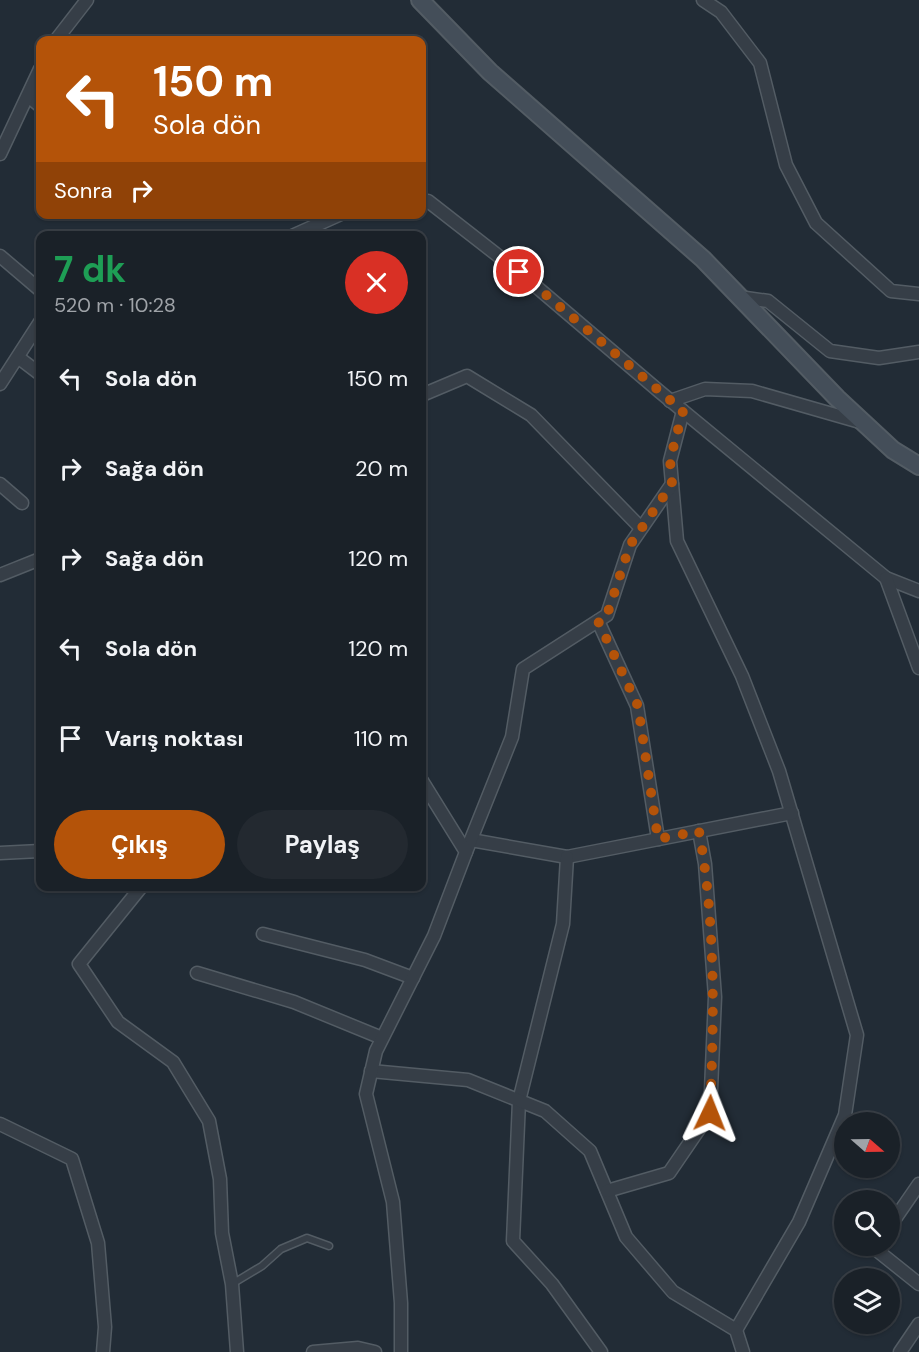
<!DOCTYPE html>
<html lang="tr">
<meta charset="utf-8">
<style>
body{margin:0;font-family:"DM Sans",sans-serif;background:#232930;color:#f1f3f6;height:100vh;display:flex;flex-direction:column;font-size:22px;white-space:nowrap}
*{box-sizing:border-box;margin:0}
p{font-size:20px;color:#9fa3a8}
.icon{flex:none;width:33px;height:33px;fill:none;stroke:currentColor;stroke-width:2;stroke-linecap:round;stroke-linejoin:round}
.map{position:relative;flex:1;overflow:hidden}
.panel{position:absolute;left:36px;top:231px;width:390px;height:660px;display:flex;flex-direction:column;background:#1a2128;border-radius:12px;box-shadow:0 2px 4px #0004,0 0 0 2px #383e45}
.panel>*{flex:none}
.top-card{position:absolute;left:36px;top:36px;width:390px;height:183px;border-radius:12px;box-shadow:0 2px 4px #0004,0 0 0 2px #383e45;background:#b45309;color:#fff;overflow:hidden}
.needle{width:39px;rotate:110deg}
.controls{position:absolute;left:834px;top:1112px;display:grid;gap:12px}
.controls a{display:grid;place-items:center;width:66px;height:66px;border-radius:50%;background:#1a2128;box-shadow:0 2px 4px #0004,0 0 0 2px #383e45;font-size:30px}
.pin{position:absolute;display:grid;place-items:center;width:51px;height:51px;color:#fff;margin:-26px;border:3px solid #fff;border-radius:50%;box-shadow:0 2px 6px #0007}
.me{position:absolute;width:66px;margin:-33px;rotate:2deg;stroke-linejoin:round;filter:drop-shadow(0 0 4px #0008)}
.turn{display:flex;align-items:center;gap:21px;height:126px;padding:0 18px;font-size:27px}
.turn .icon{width:78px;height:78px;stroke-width:2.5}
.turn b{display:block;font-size:42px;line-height:51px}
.then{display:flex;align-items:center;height:57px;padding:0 18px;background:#0003;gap:12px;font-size:22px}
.round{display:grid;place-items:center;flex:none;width:63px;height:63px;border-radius:32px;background:#232930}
.head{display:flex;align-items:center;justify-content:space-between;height:102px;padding:0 18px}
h1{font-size:36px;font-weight:700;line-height:45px;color:#1e9e55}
.cta{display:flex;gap:12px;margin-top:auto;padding:12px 18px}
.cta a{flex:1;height:69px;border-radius:36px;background:#b45309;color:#fff;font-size:24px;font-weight:700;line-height:69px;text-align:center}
.cta a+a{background:#232930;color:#f1f3f6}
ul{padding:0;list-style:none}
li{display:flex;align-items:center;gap:18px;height:90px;padding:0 18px}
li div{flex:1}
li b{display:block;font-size:22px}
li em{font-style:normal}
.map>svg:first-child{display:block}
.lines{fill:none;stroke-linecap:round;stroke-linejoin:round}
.lane-casing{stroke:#535c64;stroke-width:9}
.street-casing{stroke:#535c64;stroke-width:15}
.secondary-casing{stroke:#535c64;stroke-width:20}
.lane{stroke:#363e47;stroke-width:6}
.street{stroke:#363e47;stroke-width:12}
.secondary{stroke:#444e59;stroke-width:16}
.route{stroke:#b45309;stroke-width:10;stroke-dasharray:0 18}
</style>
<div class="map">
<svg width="919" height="1352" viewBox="0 0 919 1352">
<rect width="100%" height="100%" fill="#222c36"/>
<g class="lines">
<!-- lane casing -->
<g class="lane-casing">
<polyline id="lane" points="232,1284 262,1266 281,1249 307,1238 329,1246"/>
</g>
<!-- street casing -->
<g class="street-casing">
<g id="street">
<polyline points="703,0 721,12 760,63 786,165 816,223 891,291 919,294"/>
<polyline points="56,40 87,0"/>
<polyline points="28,96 40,106"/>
<polyline points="0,154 40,69"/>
<polyline points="422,202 428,201 519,272 660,392 886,578 919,591"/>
<polyline points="292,236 341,214"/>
<polyline points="0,256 40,290"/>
<polyline points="739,297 768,301 830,351 879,358 919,352"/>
<polyline points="19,358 40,374"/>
<polyline points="0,384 40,322"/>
<polyline points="422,395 467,376 531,415 641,528"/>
<polyline points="670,401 705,389 752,391 860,422"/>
<polyline points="683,411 670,461 677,541 742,676 779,771 857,1035 845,1115 799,1222 736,1330"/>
<polyline points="0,484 22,503"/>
<polyline points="0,575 40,559"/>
<polyline points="886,578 919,668"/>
<polyline points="598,621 637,706 658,839"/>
<polyline points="471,840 567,857 792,813"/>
<polyline points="466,852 512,737 523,669 607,615 630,545 672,484"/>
<polyline points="0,853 40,851"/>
<polyline points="567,857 563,924 519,1101 513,1241 552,1284 601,1352"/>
<polyline points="142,886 79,964 118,1022 173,1062 209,1121 220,1179 222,1233 232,1284 237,1352"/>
<polyline points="263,934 365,960 413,978"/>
<polyline points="197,973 294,1002 382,1038"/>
<polyline points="371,1071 468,1080 545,1111 590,1151 626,1237 673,1292 736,1330 743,1352"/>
<polyline points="0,1124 72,1159 98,1243 105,1327 103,1352"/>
<polyline points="607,1191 669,1173 710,1113 715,997 705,864 699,831"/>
<polyline points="890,1226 919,1184"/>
<polyline points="876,1245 874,1248 919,1284"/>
<polyline points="313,1352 358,1348 375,1352"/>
<polyline points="401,1352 401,1303 393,1202 366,1094 376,1051 434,936 466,852 422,781"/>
<polyline points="900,1352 919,1324"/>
</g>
</g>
<!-- secondary casing -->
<g class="secondary-casing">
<polyline id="secondary" points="420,0 490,72 703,259 837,398 893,450 919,466"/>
</g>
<!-- lane -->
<use href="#lane" class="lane"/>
<!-- street -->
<use href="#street" class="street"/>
<!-- secondary -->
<use href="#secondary" class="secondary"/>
</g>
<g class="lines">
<!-- route -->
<path class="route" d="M519 272 683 411 670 460 672 484 630 545 607 615 598 621 638 706 658 839 699 831C716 925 714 1019 710 1113"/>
</g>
</svg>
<div class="controls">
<a><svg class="needle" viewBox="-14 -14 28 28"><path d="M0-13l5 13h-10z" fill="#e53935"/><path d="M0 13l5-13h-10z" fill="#9fa3a8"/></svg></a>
<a><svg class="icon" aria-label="search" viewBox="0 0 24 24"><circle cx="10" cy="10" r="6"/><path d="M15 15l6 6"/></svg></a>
<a><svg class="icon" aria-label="layers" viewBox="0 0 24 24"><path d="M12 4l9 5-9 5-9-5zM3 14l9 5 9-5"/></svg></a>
</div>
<div class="pin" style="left:519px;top:272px;background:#d93025"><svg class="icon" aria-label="arrive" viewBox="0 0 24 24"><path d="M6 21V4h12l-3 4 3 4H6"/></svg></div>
<svg class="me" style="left:710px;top:1113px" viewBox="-20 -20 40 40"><path d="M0-17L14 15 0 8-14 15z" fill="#b45309" stroke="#fff" stroke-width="4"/></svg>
<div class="top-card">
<div class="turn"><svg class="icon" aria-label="left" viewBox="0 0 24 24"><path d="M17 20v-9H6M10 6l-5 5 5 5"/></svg><div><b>150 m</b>Sola dön</div></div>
<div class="then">Sonra<svg class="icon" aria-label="right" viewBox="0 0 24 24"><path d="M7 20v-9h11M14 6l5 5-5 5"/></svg></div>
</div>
<section class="panel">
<div class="head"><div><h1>7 dk</h1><p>520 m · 10:28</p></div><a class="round" style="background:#d93025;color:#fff"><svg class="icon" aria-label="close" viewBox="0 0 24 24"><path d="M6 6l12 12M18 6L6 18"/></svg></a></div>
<ul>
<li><svg class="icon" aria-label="left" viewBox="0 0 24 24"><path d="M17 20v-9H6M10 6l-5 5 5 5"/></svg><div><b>Sola dön</b></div><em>150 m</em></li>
<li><svg class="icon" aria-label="right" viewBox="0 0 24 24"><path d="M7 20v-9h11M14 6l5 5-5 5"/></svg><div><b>Sağa dön</b></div><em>20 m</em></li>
<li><svg class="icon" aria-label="right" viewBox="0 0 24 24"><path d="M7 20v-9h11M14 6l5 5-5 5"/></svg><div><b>Sağa dön</b></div><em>120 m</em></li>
<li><svg class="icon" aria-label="left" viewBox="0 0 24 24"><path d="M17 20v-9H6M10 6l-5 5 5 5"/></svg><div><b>Sola dön</b></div><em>120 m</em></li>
<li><svg class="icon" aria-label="arrive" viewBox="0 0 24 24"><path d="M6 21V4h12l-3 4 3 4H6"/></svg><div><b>Varış noktası</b></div><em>110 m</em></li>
</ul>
<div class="cta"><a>Çıkış</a><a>Paylaş</a></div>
</section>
</div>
